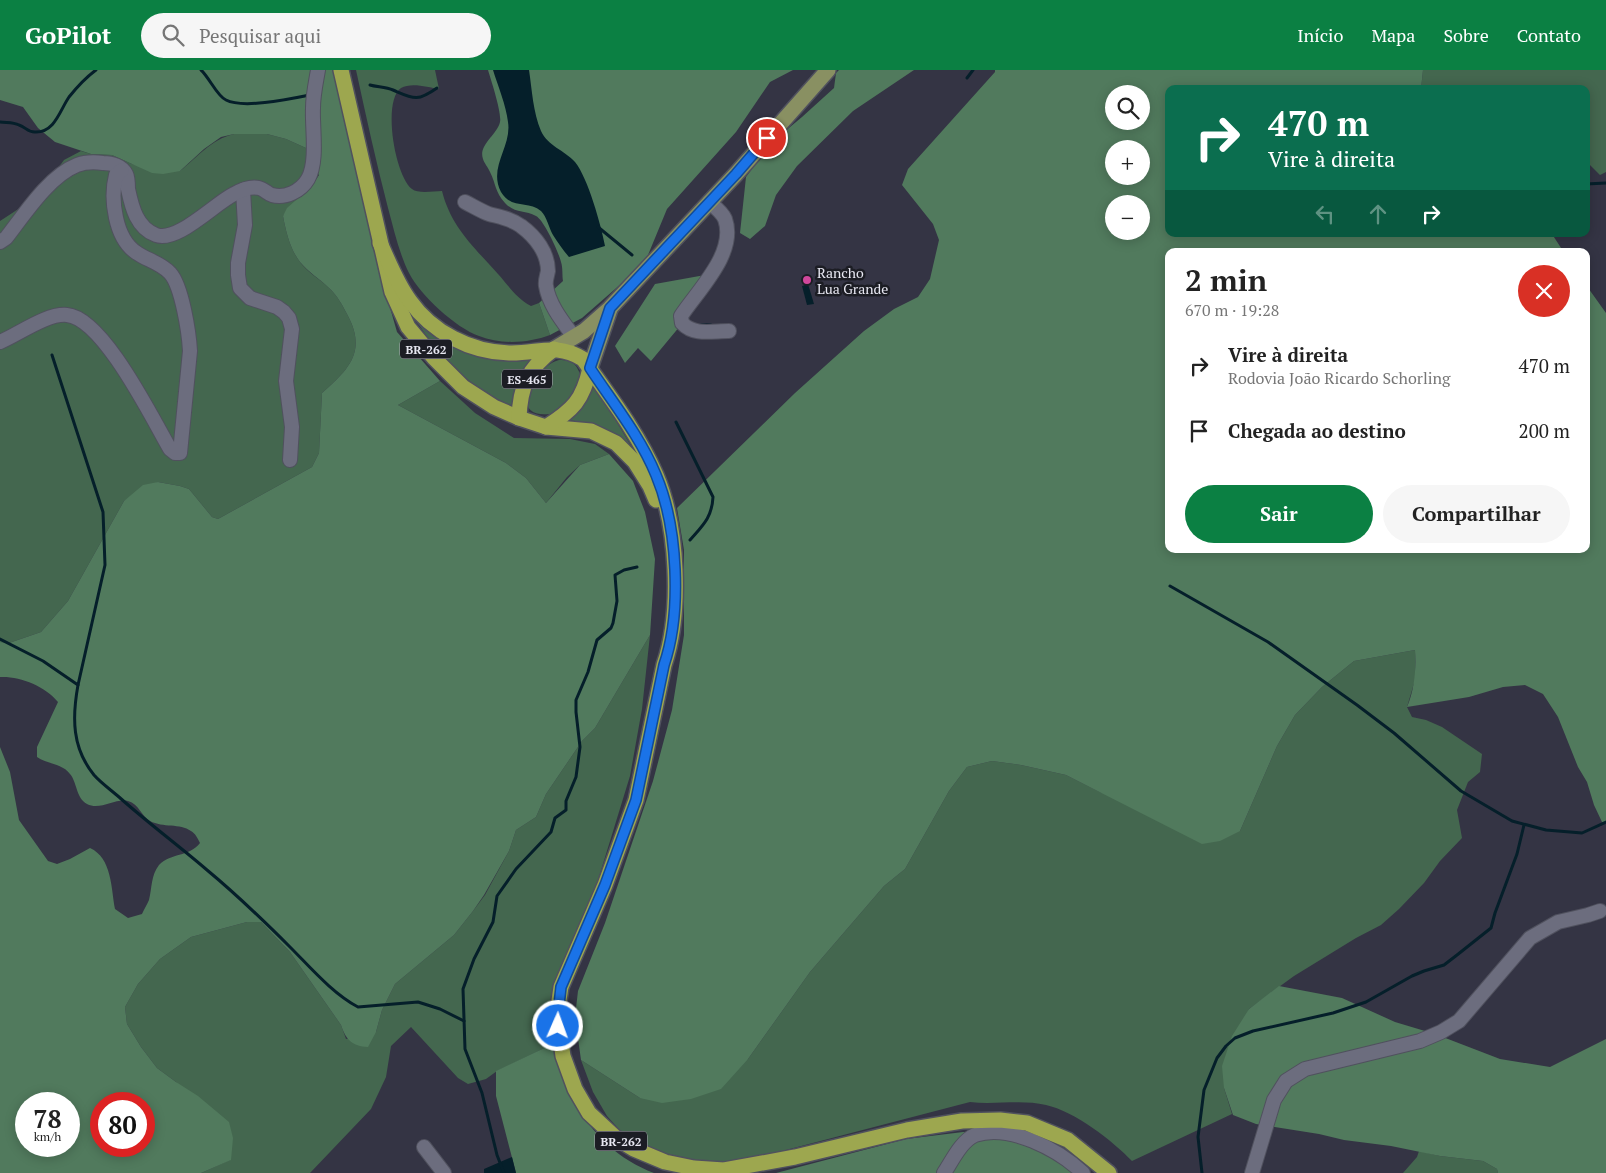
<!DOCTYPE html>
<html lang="pt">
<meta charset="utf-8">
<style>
body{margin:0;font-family:"PT Serif",serif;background:#f6f6f6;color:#222;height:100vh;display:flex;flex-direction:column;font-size:19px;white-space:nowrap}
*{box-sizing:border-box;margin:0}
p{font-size:16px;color:#767676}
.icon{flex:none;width:28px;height:28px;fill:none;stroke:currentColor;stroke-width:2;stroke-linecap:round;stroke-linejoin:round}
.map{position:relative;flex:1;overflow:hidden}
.details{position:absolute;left:1165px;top:178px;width:425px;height:305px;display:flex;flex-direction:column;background:#fff;border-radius:10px;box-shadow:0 2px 12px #0003}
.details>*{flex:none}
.guide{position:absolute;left:1165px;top:15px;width:425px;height:152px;border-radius:10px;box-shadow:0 2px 12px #0003;background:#0b6e4f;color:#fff;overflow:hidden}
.controls{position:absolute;left:1105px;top:15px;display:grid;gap:10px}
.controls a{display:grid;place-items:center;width:45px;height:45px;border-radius:50%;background:#fff;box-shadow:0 2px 12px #0003;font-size:25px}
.speed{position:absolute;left:15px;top:1022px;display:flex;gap:10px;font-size:25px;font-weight:700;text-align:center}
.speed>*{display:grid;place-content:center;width:65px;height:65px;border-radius:50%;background:#fff;box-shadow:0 2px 12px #0003;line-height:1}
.speed small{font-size:12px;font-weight:400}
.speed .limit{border:8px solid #d22;background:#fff;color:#111}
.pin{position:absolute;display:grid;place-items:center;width:42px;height:42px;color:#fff;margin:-21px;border:2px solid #fff;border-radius:50%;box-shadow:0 1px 5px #0007}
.me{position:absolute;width:55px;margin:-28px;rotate:2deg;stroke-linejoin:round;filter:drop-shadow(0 0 4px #0008)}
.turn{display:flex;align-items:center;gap:18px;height:105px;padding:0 20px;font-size:22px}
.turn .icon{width:65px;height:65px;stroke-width:2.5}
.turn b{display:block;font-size:35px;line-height:42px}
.lanes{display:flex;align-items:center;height:48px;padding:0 20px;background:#0003;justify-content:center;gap:25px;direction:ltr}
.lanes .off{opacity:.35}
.round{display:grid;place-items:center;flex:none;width:52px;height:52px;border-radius:26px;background:#f6f6f6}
.summary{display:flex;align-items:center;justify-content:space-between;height:85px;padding:0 20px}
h1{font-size:30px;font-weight:800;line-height:38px}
.button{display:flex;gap:10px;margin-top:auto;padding:10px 20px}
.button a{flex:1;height:58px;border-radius:30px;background:#0b8043;color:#fff;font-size:20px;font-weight:800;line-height:58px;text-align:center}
.button a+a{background:#f6f6f6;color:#222}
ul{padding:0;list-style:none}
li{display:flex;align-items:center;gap:15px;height:65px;padding:0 20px}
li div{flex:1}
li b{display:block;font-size:19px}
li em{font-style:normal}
header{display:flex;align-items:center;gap:30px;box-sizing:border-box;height:70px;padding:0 25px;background:#0b8043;color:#fff}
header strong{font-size:24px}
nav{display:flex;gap:28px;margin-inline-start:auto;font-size:18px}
.search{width:350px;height:45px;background:#f6f6f6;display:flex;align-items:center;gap:12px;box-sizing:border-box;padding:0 18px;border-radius:28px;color:#767676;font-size:19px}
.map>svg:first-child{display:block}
.green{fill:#44674f}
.forest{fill:#517a5d;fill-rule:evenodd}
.water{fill:#051f2a}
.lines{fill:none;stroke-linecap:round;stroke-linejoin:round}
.stream{stroke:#051f2a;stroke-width:3}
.minor-casing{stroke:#50515e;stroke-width:16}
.major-casing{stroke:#50515e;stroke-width:18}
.highway-casing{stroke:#50515e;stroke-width:18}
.minor{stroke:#6c6d7e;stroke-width:14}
.major{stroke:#899062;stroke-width:15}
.highway{stroke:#9da74f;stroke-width:15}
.route-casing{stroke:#114b97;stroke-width:12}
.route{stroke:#1a73e8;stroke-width:9}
.hotel-dot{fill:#d1479c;stroke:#1c1d24;stroke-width:2}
.labels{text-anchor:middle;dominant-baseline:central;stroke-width:5;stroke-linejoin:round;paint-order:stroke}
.shield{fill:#1c1d24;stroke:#aaaab4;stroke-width:1}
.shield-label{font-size:12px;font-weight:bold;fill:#e7e7f1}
.poi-label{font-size:14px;fill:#e7e7f1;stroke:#1c1d24;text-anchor:start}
</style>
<header>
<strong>GoPilot</strong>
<div class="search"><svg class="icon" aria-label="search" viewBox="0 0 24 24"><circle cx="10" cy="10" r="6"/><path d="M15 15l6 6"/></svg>Pesquisar aqui</div>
<nav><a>Início</a><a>Mapa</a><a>Sobre</a><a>Contato</a></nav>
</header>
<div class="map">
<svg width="1606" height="1103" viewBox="0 0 1606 1103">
<rect width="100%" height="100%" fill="#343444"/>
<!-- green -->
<g class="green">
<path d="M356 0H435L439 19C428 17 411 12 401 18 382 31 395 106 412 119 418 124 434 121 442 121 451 157 474 177 498 204 509 216 516 228 531 236L539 233 550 265C529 273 501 275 479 266 456 258 420 225 409 203 399 183 394 160 388 138 376 92 366 46 356 0Z"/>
<polygon points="1423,0 1606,0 1606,102 1600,105 1586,91 1586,19 1421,19"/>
<path d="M234 64H267L286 69 306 78 315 86 319 104C309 120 295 131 283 146 286 162 290 179 300 192 307 202 320 209 329 218 337 225 343 236 348 246 367 282 348 300 322 323L319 383 312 397 218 449 212 447 189 419 180 416 158 412 124 431 68 531 41 562 9 573 0 572V151L23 136 49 110 64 90 81 81 91 84 112 85 132 94 180 101C199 86 210 70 234 64Z"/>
<path d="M408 239C422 250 437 266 453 275 480 291 509 289 539 285 522 304 514 314 511 340L473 314 441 287Z"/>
<path d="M559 290C574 290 577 295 582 309 578 317 575 326 570 333 565 341 559 343 550 344 506 349 533 297 559 290Z"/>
<polygon points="440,311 475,343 514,368 570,369 595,374 609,384 580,395 567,407 546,433 526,408 506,393 398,335"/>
<polygon points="594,314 652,411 593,354 569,350 587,328"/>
<polygon points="650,565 642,639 630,706 587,846 560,916 559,971 497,1001 486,1009 468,1014 458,1008 411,957 391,976 386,1007 371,1039 310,1103 201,1103 230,1090 176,1012 157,998 141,977 127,954 125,937 138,914 160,889 191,867 247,852 261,852 290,882 341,955 346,969 376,962 382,940 395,914 454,865 473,841 485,825 509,781 516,760 536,747 546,724 582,671 595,658"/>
<path d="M1415 580V610L1407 637 1412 647 1426 650 1442 657 1482 684 1480 702 1468 712 1457 740 1462 768 1440 791 1424 813 1399 839 1381 855 1356 868 1294 906 1249 939 1224 1018 1232 1044 1132 1091C1113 1071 1074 1041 1046 1035 1022 1029 995 1035 970 1032L759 1087 726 1093 697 1094 652 1082 626 1067 607 1046 593 1022 581 990 640 1028 748 989 810 902 884 816 905 799 949 721 967 697 992 691 1021 695 1066 705 1100 722 1240 761 1277 676 1295 645 1322 617 1354 591Z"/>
<polygon points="1419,1081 1440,1086 1483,1091 1497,1099 1498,1103 1403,1103 1417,1087"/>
</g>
<!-- forest -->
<g class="forest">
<path d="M0 0H337L385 220 397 262 440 311 398 335 506 393 526 408 546 433 580 395 609 384 633 411 645 442 655 489 650 565 595 658 582 671 546 724 536 747 516 760 509 781 484 825 473 841 454 865 395 914 382 940 376 962 368 977C352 976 346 970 341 955L290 882 261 852H247L191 867 160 889 138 914 125 937 127 954 141 977 157 998 176 1012 198 1026 229 1052 233 1068 231 1090 201 1103H0V677L10 702 19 750 48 791 57 794 70 789 90 778C112 788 111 818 115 839L128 848 142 844C144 839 147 835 149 830 152 818 151 805 159 795 170 783 189 787 200 773 198 769 195 763 191 761 180 753 163 758 150 751 142 747 139 734 128 731 115 728 100 741 87 734 76 728 77 712 70 704 62 693 46 694 37 687V677L58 632C45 616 20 606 0 607V572L9 573 41 562 68 531 124 431 143 415 158 412 180 416 189 419 212 447 218 449 312 397 319 383 322 323C348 300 367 282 348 246 343 236 337 225 329 218 320 209 308 202 300 192 290 179 286 162 283 146L287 138 311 117 319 105 315 86 306 78 286 69 267 64H234L221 67 204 79 180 101 163 104 152 103 112 85 91 84 55 72 38 58 23 37 0 30ZM26 1034H69V1076H26ZM101 1034H144V1076H101Z"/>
<path d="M488 0H793L770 12 736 62 667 139 648 185 630 206 582 248 550 265 539 233 563 211C562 205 563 198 561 192 559 183 544 150 536 146 525 140 515 144 505 133 495 122 496 114 490 102 488 97 484 93 483 89 478 75 497 65 500 52 502 43 491 10 488 0Z"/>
<polygon points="839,0 914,0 853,41 797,96 776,125 765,156 750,169 740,163 746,107 772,72 802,47 834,18 836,3"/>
<path d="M995 0H1423L1421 19H1169V164H1552L1563 181H1169V479H1586V215L1606 243V754L1602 752 1594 735 1587 712 1578 697 1558 647 1543 624 1525 615 1503 617 1469 627 1407 637C1415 618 1416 599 1415 580L1354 591 1322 617 1295 645 1277 676 1240 761 1220 771 1202 774 1066 705 1021 695 992 691 967 697 949 721 905 799 884 816 810 902 748 989 721 1019 691 1029 662 1033 640 1028 581 990 575 947 578 921 605 853 653 711 672 640 684 565V480L677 438 795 323 864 261 894 239 918 227 930 209 939 170 933 154 902 115 908 99 995 2ZM1114 24H1141V51H1114ZM1114 79H1141V106H1114ZM1114 134H1141V161H1114Z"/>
<polygon points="705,205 685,250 651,291 638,278 625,293 615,276 655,214"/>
<polygon points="1279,916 1342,928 1395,952 1435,964 1500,989 1550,997 1606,969 1606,1103 1498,1103 1497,1099 1483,1091 1440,1086 1391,1076 1344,1070 1319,1064 1256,1054 1233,1045 1224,1018 1222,996 1232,966 1249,939"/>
<path d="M559 971C564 991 568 1013 576 1031 591 1065 620 1090 654 1103H516L496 1026V1001Z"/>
<polygon points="997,1061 1018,1067 1079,1103 776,1103 906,1069 963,1062"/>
</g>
<!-- water -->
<g class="water">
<path d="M493 0H529C532 20 533 42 541 61 548 76 564 80 575 92 588 108 601 155 605 176L569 187C563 180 558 173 553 165 549 158 547 147 541 141 528 130 512 140 501 122 488 97 512 77 508 52 506 35 498 16 493 0Z"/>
<polygon points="808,214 814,234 807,235 802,216"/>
<polygon points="512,1087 516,1103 484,1103 484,1099"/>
</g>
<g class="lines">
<!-- stream -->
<g class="stream">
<path d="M201 0C209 7 217 26 226 30 243 39 290 29 310 25"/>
<polyline points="967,8 973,0"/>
<path d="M370 15C377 17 386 17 393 20 414 29 417 32 437 18"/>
<path d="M0 52C7 53 13 52 19 55 26 57 28 63 36 62 55 62 60 40 69 27 77 17 85 8 96 0"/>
<polyline points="1586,114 1606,113"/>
<polyline points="598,157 632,185"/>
<polyline points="1418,164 1420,164"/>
<polyline points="701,255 711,255"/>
<path d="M52 285 103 442 105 495 78 615C72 648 72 678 94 705 101 713 111 720 119 727 148 753 178 775 207 800 236 824 263 850 290 877 310 897 333 924 358 937L418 932 440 939 464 951"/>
<path d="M676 352 713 427C712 448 702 456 690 470"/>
<polyline points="1170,516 1268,572 1357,635 1394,663 1461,721 1512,751 1546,760 1582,763 1606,752"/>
<polyline points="0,569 43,591 78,615"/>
<polyline points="504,1103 497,1085 482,1023 465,979 463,919 474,889 493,852 497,826 516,799 551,762 555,748 566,740 566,731 576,707 580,677 576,642 576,630 588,602 597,570 611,558 613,553 617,531 615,505 624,500 637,497"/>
<polyline points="1202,1103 1198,1067 1204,1020 1217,988 1226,976 1235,968 1253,961 1333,943 1366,932 1412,906 1424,901 1444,895 1457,885 1491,858 1495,843 1517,784 1524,755"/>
</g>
<!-- minor casing -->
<g class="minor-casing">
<g id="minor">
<polyline points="243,120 245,155 238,193 238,205 240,218 250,228 277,237 284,242 289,248 292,259 286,311 292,357 290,390"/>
<path d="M465 132C473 136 481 141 489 144 500 147 512 149 521 156 536 167 548 183 548 201 547 206 545 211 546 216 549 235 563 252 574 267"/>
<path d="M709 132C715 137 722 142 725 149 737 183 698 220 681 246L682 253C694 266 712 261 729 261"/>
<path d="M0 172 6 168C24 145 49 106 77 95 85 92 95 92 103 93 112 93 122 96 126 104 128 108 128 115 128 119 132 138 137 158 156 165 177 173 214 134 234 124 241 120 251 116 259 118 264 119 268 124 272 125 285 129 301 121 308 109 318 91 312 58 313 38 313 25 316 12 318 0"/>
<path d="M0 272C19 264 47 243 67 245 103 248 152 348 170 379L175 383H180L190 281C189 263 182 216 170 203 161 193 147 190 137 183 115 169 110 129 116 105L122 100"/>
<polyline points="424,1077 444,1103"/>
<path d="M944 1103C952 1091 961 1071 975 1065 1009 1053 1059 1080 1083 1103"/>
<polyline points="1252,1103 1274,1030 1286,1011 1305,999 1420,971 1441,962 1459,951 1530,868 1558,852 1588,845 1600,841"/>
</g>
</g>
<!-- major casing -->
<g class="major-casing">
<g id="major">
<polyline points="554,279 584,261 610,238 736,104 828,0"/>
<polyline points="590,298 610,239"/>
</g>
</g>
<!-- highway casing -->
<g class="highway-casing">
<g id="highway">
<polyline points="341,0 392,222 408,257 434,288 463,317 494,337 519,348 546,357 591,361 616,373 635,392 650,416 656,430"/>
<path d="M380 173C389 192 397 214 410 231 432 262 470 282 509 283 538 284 555 272 583 289 609 326 638 363 656 405 678 456 682 542 664 595L636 730 605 815 561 917 557 944 563 986 575 1019 589 1043 616 1068 634 1079 665 1092 694 1098 724 1100 795 1087 907 1060 962 1051 1000 1050 1027 1053 1068 1070 1109 1103"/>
<path d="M519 348C520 317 528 298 554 279"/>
<path d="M546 357C573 340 583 330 590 298"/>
</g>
</g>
<!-- minor -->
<use href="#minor" class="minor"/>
<!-- major -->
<use href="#major" class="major"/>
<!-- highway -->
<use href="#highway" class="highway"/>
</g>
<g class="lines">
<!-- route casing -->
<g class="route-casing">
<path id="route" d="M558 956V944L561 917 605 815 636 730 664 595C682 542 678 457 656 405 640 366 613 333 590 298L610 238 736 104 767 68"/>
</g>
<!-- route -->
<use href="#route" class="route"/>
</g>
<!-- markers -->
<circle class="hotel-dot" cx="807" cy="210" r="5"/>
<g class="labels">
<!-- shield labels -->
<g class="shield">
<rect x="400" y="269.5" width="52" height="19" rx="4"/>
<rect x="502" y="299.5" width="50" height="19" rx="4"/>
<rect x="595" y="1061.5" width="52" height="19" rx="4"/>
</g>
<g class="shield-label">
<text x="426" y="279">BR-262</text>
<text x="527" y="309">ES-465</text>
<text x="621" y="1071">BR-262</text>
</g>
<!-- poi labels -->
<g class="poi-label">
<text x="817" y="202">Rancho<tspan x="817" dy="16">Lua Grande</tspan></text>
</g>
</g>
</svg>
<div class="controls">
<a><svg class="icon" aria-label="search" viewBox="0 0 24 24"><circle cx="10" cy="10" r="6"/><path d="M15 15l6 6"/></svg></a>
<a>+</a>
<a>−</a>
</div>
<div class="speed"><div>78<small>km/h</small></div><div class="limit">80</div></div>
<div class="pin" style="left:767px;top:68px;background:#d93025"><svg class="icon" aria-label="arrive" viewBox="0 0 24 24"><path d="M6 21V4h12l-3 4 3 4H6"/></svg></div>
<svg class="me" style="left:558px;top:956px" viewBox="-20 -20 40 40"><circle r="17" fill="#1a73e8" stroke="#fff" stroke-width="3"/><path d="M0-11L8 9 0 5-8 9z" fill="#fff"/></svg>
<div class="guide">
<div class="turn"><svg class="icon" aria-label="right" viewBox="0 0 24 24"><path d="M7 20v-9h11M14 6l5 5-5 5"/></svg><div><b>470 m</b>Vire à direita</div></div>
<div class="lanes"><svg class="icon off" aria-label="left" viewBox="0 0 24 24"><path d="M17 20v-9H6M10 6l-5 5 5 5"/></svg><svg class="icon off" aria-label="ahead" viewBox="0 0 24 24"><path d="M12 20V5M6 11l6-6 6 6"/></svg><svg class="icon" aria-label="right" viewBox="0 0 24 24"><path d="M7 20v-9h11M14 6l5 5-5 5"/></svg></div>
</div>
<section class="details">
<div class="summary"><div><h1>2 min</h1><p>670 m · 19:28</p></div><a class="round" style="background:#d93025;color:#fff"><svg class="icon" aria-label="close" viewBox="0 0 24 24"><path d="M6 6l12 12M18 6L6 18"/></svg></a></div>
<ul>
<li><svg class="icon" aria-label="right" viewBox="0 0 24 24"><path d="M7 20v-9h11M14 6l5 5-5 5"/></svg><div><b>Vire à direita</b><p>Rodovia João Ricardo Schorling</p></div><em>470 m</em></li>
<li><svg class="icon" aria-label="arrive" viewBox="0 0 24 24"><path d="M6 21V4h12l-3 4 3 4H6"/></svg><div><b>Chegada ao destino</b></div><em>200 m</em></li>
</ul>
<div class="button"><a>Sair</a><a>Compartilhar</a></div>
</section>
</div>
